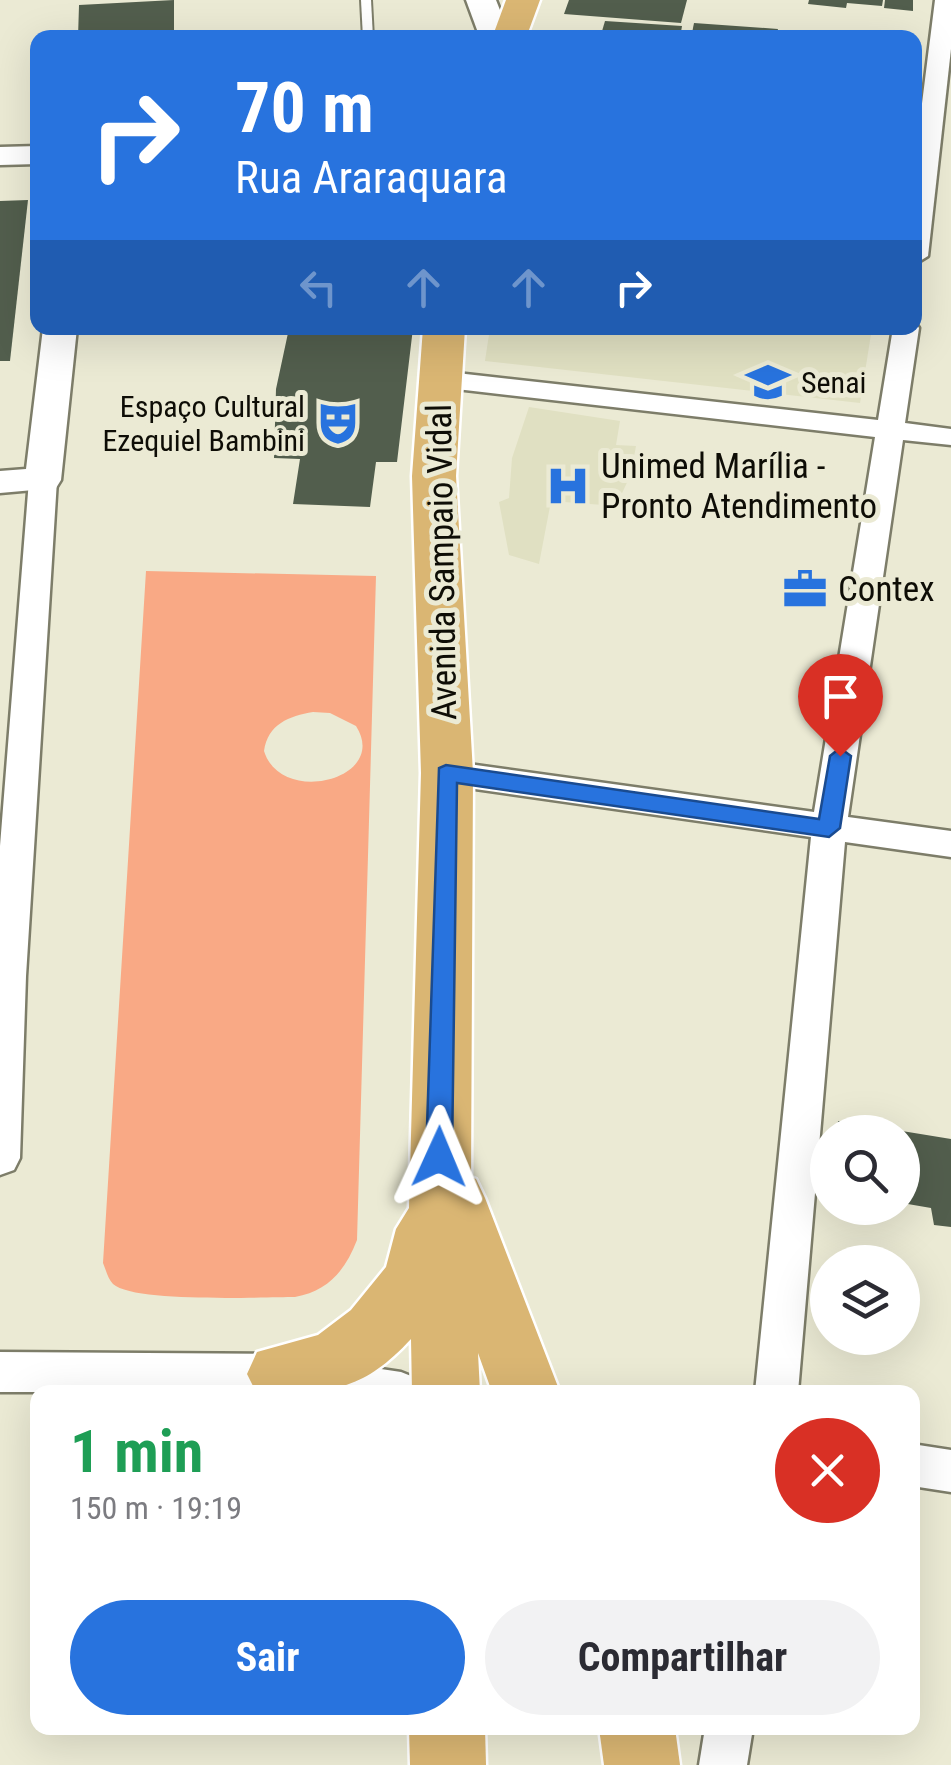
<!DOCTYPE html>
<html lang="pt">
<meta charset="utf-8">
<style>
body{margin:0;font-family:"Roboto Condensed",sans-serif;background:#f2f2f3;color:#2b2b33;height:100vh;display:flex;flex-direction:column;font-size:38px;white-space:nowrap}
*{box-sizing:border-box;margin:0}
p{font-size:32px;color:#7c7c81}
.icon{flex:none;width:55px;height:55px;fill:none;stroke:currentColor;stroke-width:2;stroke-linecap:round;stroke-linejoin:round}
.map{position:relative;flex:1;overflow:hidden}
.drawer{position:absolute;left:30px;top:1385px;width:890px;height:350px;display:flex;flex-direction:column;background:#fff;border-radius:20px;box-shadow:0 10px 40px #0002}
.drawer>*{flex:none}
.banner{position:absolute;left:30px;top:30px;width:892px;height:305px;border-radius:20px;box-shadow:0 10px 40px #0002;background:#2873de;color:#fff;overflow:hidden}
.fabs{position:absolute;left:810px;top:1115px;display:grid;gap:20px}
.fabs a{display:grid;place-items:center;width:110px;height:110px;border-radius:50%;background:#fff;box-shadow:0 10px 40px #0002;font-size:50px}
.pin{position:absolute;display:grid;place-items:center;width:85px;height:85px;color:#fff;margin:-102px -42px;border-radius:50% 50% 50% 0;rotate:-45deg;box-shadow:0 0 10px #0007}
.pin .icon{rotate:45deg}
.me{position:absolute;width:110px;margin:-55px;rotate:1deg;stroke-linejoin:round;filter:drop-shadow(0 0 8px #0008)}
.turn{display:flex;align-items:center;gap:35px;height:210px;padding:0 40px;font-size:45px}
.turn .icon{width:130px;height:130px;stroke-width:2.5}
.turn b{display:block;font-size:70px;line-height:85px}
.lanes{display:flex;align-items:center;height:95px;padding:0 40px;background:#0003;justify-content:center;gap:50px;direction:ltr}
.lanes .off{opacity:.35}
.round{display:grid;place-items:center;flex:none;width:105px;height:105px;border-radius:52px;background:#f2f2f3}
.head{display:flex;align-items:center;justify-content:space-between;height:170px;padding:0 40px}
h1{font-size:60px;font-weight:700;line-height:75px;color:#1e9e55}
.action{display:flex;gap:20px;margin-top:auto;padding:20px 40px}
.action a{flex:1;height:115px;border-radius:60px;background:#2873de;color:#fff;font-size:40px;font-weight:700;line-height:115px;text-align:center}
.action a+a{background:#f2f2f3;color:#2b2b33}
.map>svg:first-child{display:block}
.built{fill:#e0e0c2}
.green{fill:#f9a985;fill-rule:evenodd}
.building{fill:#525e4d}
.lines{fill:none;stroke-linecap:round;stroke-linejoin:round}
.service-casing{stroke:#7d7d69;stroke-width:4}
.minor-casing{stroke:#7d7d69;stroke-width:5}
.tertiary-casing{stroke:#7d7d69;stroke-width:5}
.secondary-casing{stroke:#7d7d69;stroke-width:5}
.primary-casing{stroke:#fff;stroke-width:5}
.service{fill:#fff;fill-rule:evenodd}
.minor{fill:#fff;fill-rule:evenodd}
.tertiary{fill:#fff;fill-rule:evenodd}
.secondary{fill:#fff;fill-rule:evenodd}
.primary{fill:#dab673;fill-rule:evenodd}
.route{fill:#2873de;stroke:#1a4b90;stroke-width:2.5}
.labels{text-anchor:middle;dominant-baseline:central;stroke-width:10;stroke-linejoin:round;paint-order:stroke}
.far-poi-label{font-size:30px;fill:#0e0d06;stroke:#ebead4;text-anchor:start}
.poi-label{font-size:35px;fill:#0e0d06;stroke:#ebead4;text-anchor:start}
.street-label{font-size:35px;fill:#0e0d06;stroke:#ebead4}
</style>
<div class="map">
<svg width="951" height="1765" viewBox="0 0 951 1765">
<rect width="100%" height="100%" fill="#ebead4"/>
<!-- built -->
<g class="built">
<polygon points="490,328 872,328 860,403 485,361"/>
<polygon points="529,407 620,421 616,445 636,446 631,474 616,506 551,501 539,564 509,555 499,502 509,498 512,458"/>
</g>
<!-- green -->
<path class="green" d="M146 571 376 576 357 1240C345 1271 328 1291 295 1297 262 1297 134 1303 113 1284 108 1279 106 1270 103 1263ZM313 712 330 713 356 726C390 779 281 807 264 751 268 724 289 716 313 712Z"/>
<!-- building -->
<g class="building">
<polygon points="174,0 174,38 78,38 79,5"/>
<polygon points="569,0 687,0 681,23 564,14"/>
<polygon points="809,0 883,0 882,6 847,3 846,8 808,4"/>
<polygon points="885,0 913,0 913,11 884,8"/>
<polygon points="605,21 682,26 680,38 600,38"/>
<polygon points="694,23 778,29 776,38 691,38"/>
<polygon points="28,200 10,361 0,361 0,201"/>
<polygon points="277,328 413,328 397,462 376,462 370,507 293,504 300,459 274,458 276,389 288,333 276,333"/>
<polygon points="838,1121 897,1130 896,1132 837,1132"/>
<polygon points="902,1131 951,1139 951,1227 934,1225 931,1208 902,1203"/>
</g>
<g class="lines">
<!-- service casing -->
<g class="service-casing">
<polygon id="service" points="361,0 371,0 373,38 363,38"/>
</g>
<!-- minor casing -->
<g class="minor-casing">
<g id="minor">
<polygon points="935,0 951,0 951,49 928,256 915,264 915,159"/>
<polygon points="915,322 919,328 905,423 951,429 951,445 903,440 848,817 951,831 951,857 845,842 798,1392 755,1392 811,837 447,785 435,781 430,773 435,765 447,761 814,812 875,437 439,387 425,379 439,371 878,420 893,328 915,328"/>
<polygon points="43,471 53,474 57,480 26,976 20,1158 14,1170 0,1175 0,846 29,480 33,474"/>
<polygon points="0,1352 281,1354 401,1372 416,1378 423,1392 0,1392"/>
<polygon points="912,1444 951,1450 951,1492 912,1486"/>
<polygon points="705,1728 753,1728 747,1765 699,1765"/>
</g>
</g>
<!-- tertiary casing -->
<g class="tertiary-casing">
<g id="tertiary">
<polygon points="38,146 38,164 0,165 0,147"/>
<polygon points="43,328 77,328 61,480 56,488 0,493 0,471 26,469"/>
</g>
</g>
<!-- secondary casing -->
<g class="secondary-casing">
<polygon id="secondary" points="466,0 496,0 511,38 480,38"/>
</g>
<!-- primary casing -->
<g class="primary-casing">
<g id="primary">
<polygon points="506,0 540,0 526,38 492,38"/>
<path d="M423 328H465L456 476 473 773 471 1177 476 1179 485 1198 560 1392H492L478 1353 480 1392H412L411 1339C359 1395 328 1392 256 1392L247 1374 257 1352 318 1335 351 1310 386 1267 396 1229 409 1208 421 773 412 476Z"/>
<polygon points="409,1728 485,1728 486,1765 410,1765"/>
<polygon points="599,1728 675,1728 680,1765 604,1765"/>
</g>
</g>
<!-- service -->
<use href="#service" class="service"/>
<!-- minor -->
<use href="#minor" class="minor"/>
<!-- tertiary -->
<use href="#tertiary" class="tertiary"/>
<!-- secondary -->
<use href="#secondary" class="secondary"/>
<!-- primary -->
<use href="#primary" class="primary"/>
</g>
<!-- route -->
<polygon class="route" points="840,748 851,756 840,828 829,837 457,783 452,1157 448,1165 439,1168 430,1165 426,1157 439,768 446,765 819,819 830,756"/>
<!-- icons -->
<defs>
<g id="university-bare" transform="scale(3.45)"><path d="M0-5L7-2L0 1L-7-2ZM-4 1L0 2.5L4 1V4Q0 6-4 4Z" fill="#2873de" stroke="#ebead4" stroke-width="2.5" paint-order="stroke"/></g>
<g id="theatre-bare" transform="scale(3.45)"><path d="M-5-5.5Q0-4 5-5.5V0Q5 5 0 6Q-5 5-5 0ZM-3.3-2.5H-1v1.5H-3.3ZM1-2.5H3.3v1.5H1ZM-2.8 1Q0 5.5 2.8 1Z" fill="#2873de" stroke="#ebead4" stroke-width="2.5" paint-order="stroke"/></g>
<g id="hospital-bare" transform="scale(3.45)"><path d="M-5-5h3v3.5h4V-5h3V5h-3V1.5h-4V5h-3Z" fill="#2873de" stroke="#ebead4" stroke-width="2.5" paint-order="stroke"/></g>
<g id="office-bare" transform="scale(3.45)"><path d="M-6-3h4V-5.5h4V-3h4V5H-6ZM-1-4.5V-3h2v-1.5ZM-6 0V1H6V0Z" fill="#2873de" stroke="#ebead4" stroke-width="2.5" paint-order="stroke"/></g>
</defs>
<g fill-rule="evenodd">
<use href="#university-bare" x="768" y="382"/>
<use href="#theatre-bare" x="338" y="423"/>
<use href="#hospital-bare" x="568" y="486"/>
<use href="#office-bare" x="805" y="589"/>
</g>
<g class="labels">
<!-- far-poi labels -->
<g class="far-poi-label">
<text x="801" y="382">Senai</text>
<text x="305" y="406" text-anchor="end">Espaço Cultural<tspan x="305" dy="34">Ezequiel Bambini</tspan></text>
</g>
<!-- poi labels -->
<g class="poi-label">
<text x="601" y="466">Unimed Marília -<tspan x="601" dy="40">Pronto Atendimento</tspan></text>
<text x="838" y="589">Contex</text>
</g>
<!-- street labels -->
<g class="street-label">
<text transform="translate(442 562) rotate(-91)">Avenida Sampaio Vidal</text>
</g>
</g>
</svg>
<div class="fabs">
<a><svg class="icon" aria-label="search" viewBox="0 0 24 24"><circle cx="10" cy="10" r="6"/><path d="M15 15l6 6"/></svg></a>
<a><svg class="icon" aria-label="layers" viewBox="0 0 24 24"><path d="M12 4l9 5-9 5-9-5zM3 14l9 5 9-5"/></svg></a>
</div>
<div class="pin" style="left:840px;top:756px;background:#d93025"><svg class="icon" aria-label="arrive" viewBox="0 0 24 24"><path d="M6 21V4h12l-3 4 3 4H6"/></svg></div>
<svg class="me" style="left:439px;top:1157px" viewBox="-20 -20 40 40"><path d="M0-17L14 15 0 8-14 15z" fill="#2873de" stroke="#fff" stroke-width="4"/></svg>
<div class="banner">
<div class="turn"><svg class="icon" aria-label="right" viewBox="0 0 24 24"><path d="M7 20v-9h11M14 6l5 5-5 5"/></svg><div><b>70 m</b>Rua Araraquara</div></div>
<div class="lanes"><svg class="icon off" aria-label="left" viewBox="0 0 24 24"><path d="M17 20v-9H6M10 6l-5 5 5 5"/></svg><svg class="icon off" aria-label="ahead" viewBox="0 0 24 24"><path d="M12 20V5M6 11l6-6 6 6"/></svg><svg class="icon off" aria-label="ahead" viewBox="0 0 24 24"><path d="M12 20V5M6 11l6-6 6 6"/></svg><svg class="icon" aria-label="right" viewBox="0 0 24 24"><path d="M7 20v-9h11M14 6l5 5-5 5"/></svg></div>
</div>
<section class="drawer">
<div class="head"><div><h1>1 min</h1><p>150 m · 19:19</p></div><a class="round" style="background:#d93025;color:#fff"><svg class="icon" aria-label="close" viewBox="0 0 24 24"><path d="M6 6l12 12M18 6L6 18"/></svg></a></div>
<div class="action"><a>Sair</a><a>Compartilhar</a></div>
</section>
</div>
